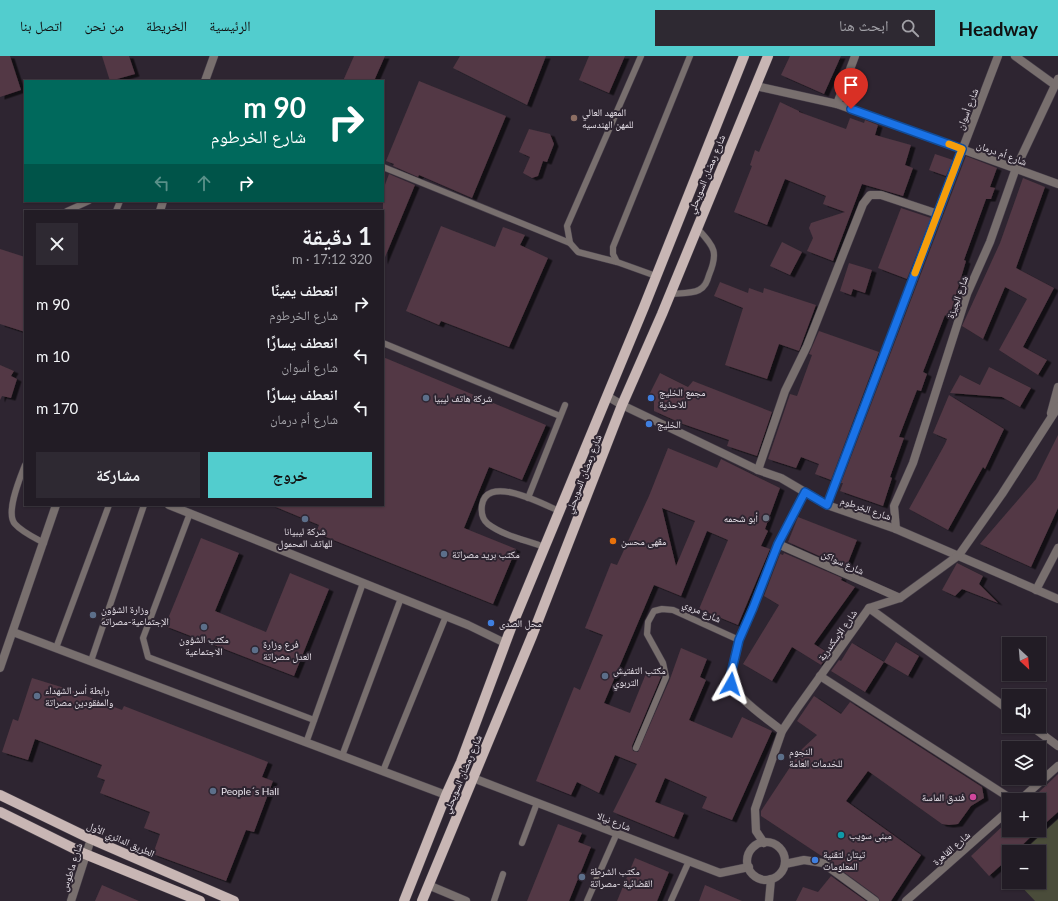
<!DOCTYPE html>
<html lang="ar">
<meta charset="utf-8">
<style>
body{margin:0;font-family:Lato,"Noto Naskh Arabic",sans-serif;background:#2e2932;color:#f1f3f6;direction:rtl;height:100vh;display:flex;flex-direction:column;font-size:15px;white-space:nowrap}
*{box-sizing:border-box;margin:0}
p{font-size:13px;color:#a2a1a7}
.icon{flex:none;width:22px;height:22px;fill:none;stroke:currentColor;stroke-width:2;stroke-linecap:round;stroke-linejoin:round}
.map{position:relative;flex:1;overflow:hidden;direction:ltr}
.drawer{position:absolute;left:24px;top:154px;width:360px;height:296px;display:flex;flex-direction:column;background:#221c25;border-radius:0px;box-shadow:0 1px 3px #0004,0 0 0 1px #3f3a42;direction:rtl}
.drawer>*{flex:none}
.banner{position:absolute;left:24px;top:24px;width:360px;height:122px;border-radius:0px;box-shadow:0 1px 3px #0004,0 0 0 1px #3f3a42;direction:rtl;background:#00695c;color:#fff;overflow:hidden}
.needle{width:26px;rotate:154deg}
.controls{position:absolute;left:1002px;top:581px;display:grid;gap:8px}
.controls a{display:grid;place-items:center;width:44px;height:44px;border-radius:0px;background:#221c25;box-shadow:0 1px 3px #0004,0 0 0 1px #3f3a42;font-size:20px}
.pin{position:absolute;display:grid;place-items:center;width:34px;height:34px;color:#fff;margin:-41px -17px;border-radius:50% 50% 50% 0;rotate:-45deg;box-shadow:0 0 4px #0007}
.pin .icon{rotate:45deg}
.me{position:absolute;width:44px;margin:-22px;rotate:6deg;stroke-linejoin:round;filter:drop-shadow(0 0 3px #0008)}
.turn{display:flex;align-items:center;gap:14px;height:84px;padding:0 12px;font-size:18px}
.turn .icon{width:52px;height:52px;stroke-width:2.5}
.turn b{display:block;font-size:28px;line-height:34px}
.lanes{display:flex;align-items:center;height:38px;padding:0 12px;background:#0003;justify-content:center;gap:20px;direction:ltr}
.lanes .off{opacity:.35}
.round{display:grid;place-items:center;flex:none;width:42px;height:42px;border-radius:0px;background:#2e2932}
.summary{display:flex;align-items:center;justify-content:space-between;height:68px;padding:0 12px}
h1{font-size:24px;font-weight:700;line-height:30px}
.primary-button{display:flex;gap:8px;margin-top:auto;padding:8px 12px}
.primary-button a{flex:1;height:46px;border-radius:0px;background:#52cdce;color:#111;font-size:16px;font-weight:700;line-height:46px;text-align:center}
.primary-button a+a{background:#2e2932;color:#f1f3f6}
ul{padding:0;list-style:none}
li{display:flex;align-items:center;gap:12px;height:52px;padding:0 12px}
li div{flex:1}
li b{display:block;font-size:15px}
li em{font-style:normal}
header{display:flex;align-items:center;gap:24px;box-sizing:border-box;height:56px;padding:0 20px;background:#52cdce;color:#111}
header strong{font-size:19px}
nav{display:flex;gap:22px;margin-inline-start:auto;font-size:14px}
.search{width:280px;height:36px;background:#2e2932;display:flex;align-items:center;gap:10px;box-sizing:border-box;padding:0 14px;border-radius:0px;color:#a2a1a7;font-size:15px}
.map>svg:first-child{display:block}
.green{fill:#4a4c3a}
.building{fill:#523844;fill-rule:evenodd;filter:url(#shadow)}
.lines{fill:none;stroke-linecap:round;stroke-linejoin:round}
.service-casing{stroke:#48404b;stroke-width:7}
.minor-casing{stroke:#48404b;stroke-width:9}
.tertiary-casing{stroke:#48404b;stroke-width:9}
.primary-casing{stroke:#48404b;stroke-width:11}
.service{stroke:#786f6e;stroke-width:6}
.minor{stroke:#786f6e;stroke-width:8}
.tertiary{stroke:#786f6e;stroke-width:8}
.primary{stroke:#c8b6b4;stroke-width:10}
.route-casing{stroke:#114b97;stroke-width:10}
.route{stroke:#1a73e8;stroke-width:7}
.slow{stroke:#f59e0b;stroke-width:7}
.education-dot{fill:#8d6e63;stroke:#2e2531;stroke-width:1.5}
.service-dot{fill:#5c6f8a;stroke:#2e2531;stroke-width:1.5}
.shop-dot{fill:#3f7fe0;stroke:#2e2531;stroke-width:1.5}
.worship-dot{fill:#6b7280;stroke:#2e2531;stroke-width:1.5}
.food-dot{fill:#e8710a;stroke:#2e2531;stroke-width:1.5}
.hotel-dot{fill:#d1479c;stroke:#2e2531;stroke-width:1.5}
.culture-dot{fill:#0f9aa8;stroke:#2e2531;stroke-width:1.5}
.labels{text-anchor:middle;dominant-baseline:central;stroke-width:4;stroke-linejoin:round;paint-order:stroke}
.street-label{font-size:10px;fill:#e9e3eb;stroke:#2e2531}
.poi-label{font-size:10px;fill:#e9e3eb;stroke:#2e2531;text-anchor:start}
</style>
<header>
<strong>Headway</strong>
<div class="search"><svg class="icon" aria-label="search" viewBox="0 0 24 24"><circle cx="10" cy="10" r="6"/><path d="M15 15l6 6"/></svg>ابحث هنا</div>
<nav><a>الرئيسية</a><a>الخريطة</a><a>من نحن</a><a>اتصل بنا</a></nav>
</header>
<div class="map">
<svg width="1058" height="845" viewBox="0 0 1058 845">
<defs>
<filter id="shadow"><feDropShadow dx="4.5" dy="2.5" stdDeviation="0" flood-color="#0009"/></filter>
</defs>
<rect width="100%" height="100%" fill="#2e2531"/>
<!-- green -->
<polygon class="green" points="1058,763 1058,845 1035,845 1017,826 1039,826 1039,796 1022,796"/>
<!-- building -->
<g class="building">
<polygon points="0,0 10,0 21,34 0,41"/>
<polygon points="102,0 129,0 135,18 110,25"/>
<polygon points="354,0 385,0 374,25 343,25"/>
<polygon points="460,0 546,0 527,49 453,12"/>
<polygon points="589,0 625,0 609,37 579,24"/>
<polygon points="790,0 841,0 824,38 781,19"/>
<polygon points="419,25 506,60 472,142 419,119 418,121 393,110 394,108 386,105"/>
<polygon points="780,46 799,55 799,56 846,73 850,62 864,67 865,64 878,69 875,79 911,89 905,109 913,112 903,140 862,128 833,205 807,195 813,182 809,172 811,167 845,156 823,148 826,140 785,123 767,169 734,156 752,110 750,109 755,94 759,96"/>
<polygon points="529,73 550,78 554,88 547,106 543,105 538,120 532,122 523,117 530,101 519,96"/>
<polygon points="935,98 953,104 946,120 929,114"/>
<polygon points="966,100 997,112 990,131 995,132 991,143 986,143 964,204 966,205 949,262 945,259 923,316 927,318 921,335 917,334 899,381 904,382 890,421 892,422 883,450 840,435 843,427 841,427"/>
<polygon points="389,118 415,129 383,206 383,134"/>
<polygon points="1023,122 1045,131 1016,212 1054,232 1023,291 1047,304 1038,319 999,294 1027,243 1005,231 983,283 962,270 1000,187"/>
<polygon points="901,152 931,162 907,223 878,212"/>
<polygon points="441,170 495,191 503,171 525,179 520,189 548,202 509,291 441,265 439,269 406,255"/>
<polygon points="782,186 802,196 790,219 770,210"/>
<polygon points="0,193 25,201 25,276 0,268"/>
<polygon points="849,207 872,214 865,237 853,233 851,239 840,235"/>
<polygon points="720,226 748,237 749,232 763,237 764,232 816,249 799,295 779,288 767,323 725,309 743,252 714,240"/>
<polygon points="819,275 879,296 831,424 815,418 819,408 801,401 796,412 768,403 790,338 797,340 812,299 809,298"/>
<polygon points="383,301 546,369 522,424 489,411 464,472 516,493 493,548 316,477 319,469 271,449 383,449"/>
<polygon points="0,309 14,315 11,320 17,323 11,342 2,340 0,344"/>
<polygon points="989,311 1031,332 1020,351 1002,341 950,337 960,319 980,329"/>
<polygon points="660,317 688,331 693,325 772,356 757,400 727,390 729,384 683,368 654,355 654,346 648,341"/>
<polygon points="949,339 1004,373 985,413 983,411 948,474 909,453 945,388 947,383 933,377"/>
<polygon points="1058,379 1058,452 1031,511 980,488 1036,423"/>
<path d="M668 392 717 412 721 403 780 432 765 473 768 475 761 490 770 493 738 569 699 553 728 484 707 475 681 540 654 529 604 647 630 657 647 615 661 621 632 690 633 695 638 696 670 623 681 592 707 603 700 621 706 624 689 664 732 682 742 661 772 675 732 764 702 752 707 741 665 722 655 746 684 757 674 781 613 756 637 708 615 699 599 737 577 726 571 739 536 725 574 631 580 634 603 579 585 572 611 507 617 509 649 440ZM662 452 695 465 676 510Z"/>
<polygon points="798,461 857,484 846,512 788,486"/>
<polygon points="201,482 239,497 215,555 266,576 290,517 329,533 294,620 165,570"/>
<polygon points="784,497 842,522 841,524 855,531 814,588 830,598 821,609 792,591 772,625 743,608 779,549 764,540 780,498 783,499"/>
<polygon points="957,507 983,520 979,528 998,547 962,533 955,540 942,534"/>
<polygon points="896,586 919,600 908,620 884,606"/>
<polygon points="852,587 884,606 865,636 831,615 839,604 841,605"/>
<polygon points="32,622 71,634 122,654 124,650 268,706 262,721 273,725 254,776 246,774 226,825 153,798 160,778 144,772 150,756 100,737 105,724 97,721 102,709 35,683 28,704 2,696 13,663 18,665"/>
<polygon points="814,640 841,658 850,646 982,731 984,742 971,750 958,768 949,769 942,768 868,715 846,745 921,799 891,845 880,845 878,841 826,803 761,760 761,755 802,693 817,679 797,665"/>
<polygon points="1058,718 1058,756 1039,773 1039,736"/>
<polygon points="1009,764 1009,774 1038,774 1015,796 1009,796 1009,802 989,820 971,800"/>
<polygon points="558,768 582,777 578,786 591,791 569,845 527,845"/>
<polygon points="635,802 669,816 657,845 617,845"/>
<polygon points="831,820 866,845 796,845 803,831 818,836"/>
<polygon points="102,829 139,845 95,845"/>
<polygon points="705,829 742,845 699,845"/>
</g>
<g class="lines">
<!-- service casing -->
<g class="service-casing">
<g id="service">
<polyline points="383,111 570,187"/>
<polyline points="67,155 89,145"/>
<polyline points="116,155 120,145"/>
<polyline points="617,206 578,196 570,187 567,170 641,0"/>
<polyline points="656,220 617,206 613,198 613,191 690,0"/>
<path d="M670 238C679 237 691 238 699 234 705 231 707 226 709 219 719 195 714 191 697 172"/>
<polyline points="383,287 560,360"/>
<path d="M25 409C20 422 5 457 15 468 22 476 35 482 44 487"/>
<polyline points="528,442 565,349"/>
<polyline points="190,457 143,582 148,601 314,664"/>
<path d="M544 491C526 484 504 480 488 468 482 463 481 456 482 449 487 418 543 448 559 455"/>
<polyline points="56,592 109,449"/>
<polyline points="91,605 144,449"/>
<polyline points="306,687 363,527"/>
<polyline points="636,692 666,621 663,607 647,578 648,566 654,555 662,553 673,554 739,584"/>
<polyline points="342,700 401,542"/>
<polyline points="383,715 446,560"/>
<polyline points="522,787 537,747"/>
<polyline points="494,845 503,818"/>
<polyline points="587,845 617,777"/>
<polyline points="671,845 689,805"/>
</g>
</g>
<!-- minor casing -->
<g class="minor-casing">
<g id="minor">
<polyline points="1015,0 1055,29"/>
<polyline points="205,25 214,0"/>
<polyline points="756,30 837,48 1058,128"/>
<polyline points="837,48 855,0"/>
<polyline points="160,155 163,145"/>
<polyline points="607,340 622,349 758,414 781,422 827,449 896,473 1058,543"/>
<polyline points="1051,357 1058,331"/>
<polyline points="758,414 785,335 807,290 863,148 870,139 881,139 938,158"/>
<polyline points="169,449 468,569 505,587"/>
<polyline points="827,449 998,0"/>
<polyline points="896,473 894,450 913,407 967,238 990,186 1016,112 1058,23"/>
<polyline points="778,488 900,542"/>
<polyline points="1036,534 1058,492"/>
<polyline points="869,552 1009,654"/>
<polyline points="13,576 446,739"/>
<polyline points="0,612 56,449"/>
<polyline points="820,620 1013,744"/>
<polyline points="1031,670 1058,690"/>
<path d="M782 675C768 663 733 641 730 622L739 584 753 552 778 488 805 436"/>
<polyline points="473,722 720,817 749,811"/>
<polyline points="1020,744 1058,710"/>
<circle cx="766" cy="805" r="19"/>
<polyline points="764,787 756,775 755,753 782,675 796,654 869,552 900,542 959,499 1002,438 1058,351"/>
<polyline points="785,808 804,804 823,807 875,845"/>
<polyline points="428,829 466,845"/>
<polyline points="769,845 771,823"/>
<polyline points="906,845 1009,754"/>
</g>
</g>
<!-- tertiary casing -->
<g class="tertiary-casing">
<polyline id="tertiary" points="71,845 91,783"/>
</g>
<!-- primary casing -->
<g class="primary-casing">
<g id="primary">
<polyline points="0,739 91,783 234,845"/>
<polyline points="0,756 85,798 200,845"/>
<polyline points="404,845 446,739 461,706 511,572 644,251 744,0"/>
<polyline points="422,845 532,580 622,349 662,258 768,0"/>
</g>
</g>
<!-- service -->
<use href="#service" class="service"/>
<!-- minor -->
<use href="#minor" class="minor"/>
<!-- tertiary -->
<use href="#tertiary" class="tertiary"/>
<!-- primary -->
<use href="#primary" class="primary"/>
</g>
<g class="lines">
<!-- route casing -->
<g class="route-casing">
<polyline id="route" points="731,628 730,622 739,584 753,552 778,488 805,436 827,449 962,93 851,53"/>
</g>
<!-- route -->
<use href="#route" class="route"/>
<!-- slow -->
<polyline class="slow" points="915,217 962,93 949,88"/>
</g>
<!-- markers -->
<circle class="education-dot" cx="574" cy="62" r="4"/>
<g class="service-dot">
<circle cx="426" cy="342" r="4"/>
<circle cx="305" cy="463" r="4"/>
<circle cx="444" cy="498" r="4"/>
<circle cx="93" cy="559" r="4"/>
<circle cx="204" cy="571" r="4"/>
<circle cx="255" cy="594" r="4"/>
<circle cx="605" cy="620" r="4"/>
<circle cx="37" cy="640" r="4"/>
<circle cx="781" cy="701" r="4"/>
<circle cx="213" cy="735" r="4"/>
<circle cx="582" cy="821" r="4"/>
</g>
<g class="shop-dot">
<circle cx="651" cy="342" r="4"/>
<circle cx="649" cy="368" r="4"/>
<circle cx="491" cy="567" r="4"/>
<circle cx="815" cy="804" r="4"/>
</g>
<circle class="worship-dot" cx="766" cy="462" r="4"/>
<circle class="food-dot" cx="613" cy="485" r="4"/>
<circle class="hotel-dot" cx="973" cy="741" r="4"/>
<circle class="culture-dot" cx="841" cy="779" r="4"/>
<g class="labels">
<!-- street labels -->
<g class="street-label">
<text transform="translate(967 53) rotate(-69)">شارع أسوان</text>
<text transform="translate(1002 97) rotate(20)">شارع أم درمان</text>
<text transform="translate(706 118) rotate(-68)">شارع رمضان السويحلي</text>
<text transform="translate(957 241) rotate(-70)">شارع الجيزة</text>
<text transform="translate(583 418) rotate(-69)">شارع رمضان السويحلي</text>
<text transform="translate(866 452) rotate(19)">شارع الخرطوم</text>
<text transform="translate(843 506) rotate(24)">شارع سواكن</text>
<text transform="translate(702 555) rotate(24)">شارع مروي</text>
<text transform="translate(837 579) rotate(-55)">شارع الإسكندرية</text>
<text transform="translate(462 718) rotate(-67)">شارع رمضان السويحلي</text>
<text transform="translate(614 765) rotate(21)">شارع نيالا</text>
<text transform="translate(121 783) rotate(24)">الطريق الدائري الأول</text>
<text transform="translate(951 792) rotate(-41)">شارع القاهرة</text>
<text transform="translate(71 811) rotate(-72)">شارع ماطوس</text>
</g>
<!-- poi labels -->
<g class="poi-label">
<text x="582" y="56">المعهد العالي<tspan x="582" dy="12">للمهن الهندسيه</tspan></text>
<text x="659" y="336">مجمع الخليج<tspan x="659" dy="12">للاحذية</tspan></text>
<text x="434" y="342">شركة هاتف ليبيا</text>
<text x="657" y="368">الخليج</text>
<text x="758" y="462" text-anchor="end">أبو شحمه</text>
<text x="305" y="475" text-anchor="middle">شركة ليبيانا<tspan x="305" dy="12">للهاتف المحمول</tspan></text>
<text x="621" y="485">مقهى محسن</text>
<text x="452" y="498">مكتب بريد مصراتة</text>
<text x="101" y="553">وزارة الشؤون<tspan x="101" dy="12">الإجتماعية-مصراته</tspan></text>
<text x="499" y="567">محل الصدى</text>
<text x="204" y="583" text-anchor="middle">مكتب الشؤون<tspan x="204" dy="12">الاجتماعية</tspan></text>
<text x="263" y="588">فرع وزارة<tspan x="263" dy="12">العدل مصراتة</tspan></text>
<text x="613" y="614">مكتب التفتيش<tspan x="613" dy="12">التربوي</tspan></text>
<text x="45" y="634">رابطة أسر الشهداء<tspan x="45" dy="12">والمفقودين مصراتة</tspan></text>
<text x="789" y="695">النجوم<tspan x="789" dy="12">للخدمات العامة</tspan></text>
<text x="221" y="735">People´s Hall</text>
<text x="965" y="741" text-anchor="end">فندق الماسة</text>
<text x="849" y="779">مبنى سويب</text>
<text x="823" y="798">تيتان لتقنية<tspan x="823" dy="12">المعلومات</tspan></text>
<text x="590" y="815">مكتب الشرطة<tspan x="590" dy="12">القضائية -مصراتة</tspan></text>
</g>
</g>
</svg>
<div class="controls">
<a><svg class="needle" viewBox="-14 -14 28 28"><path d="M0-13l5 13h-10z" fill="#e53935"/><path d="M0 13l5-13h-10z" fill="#a2a1a7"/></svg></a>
<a><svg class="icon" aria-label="sound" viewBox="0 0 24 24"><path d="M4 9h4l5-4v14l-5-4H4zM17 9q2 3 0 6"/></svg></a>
<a><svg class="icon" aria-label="layers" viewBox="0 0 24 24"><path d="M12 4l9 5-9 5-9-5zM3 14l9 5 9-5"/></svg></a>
<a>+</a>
<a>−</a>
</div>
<div class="pin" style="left:851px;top:53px;background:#d93025"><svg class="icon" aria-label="arrive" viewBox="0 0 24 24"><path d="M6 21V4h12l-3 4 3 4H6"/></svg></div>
<svg class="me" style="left:731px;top:628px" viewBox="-20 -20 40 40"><path d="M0-17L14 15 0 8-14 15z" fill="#1a73e8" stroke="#fff" stroke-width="4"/></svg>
<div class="banner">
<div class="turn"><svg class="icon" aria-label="right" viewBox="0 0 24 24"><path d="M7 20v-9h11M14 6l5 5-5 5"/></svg><div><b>90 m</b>شارع الخرطوم</div></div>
<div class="lanes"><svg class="icon off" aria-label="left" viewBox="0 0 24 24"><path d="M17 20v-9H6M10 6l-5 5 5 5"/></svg><svg class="icon off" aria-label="ahead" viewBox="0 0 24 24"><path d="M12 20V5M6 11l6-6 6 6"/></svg><svg class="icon" aria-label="right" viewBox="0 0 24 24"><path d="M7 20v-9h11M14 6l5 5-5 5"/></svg></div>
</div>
<section class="drawer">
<div class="summary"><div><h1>1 دقيقة</h1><p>320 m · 17:12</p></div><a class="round"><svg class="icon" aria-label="close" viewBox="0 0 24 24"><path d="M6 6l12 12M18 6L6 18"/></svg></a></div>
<ul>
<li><svg class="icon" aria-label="right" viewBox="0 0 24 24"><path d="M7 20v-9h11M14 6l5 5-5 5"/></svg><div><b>انعطف يمينًا</b><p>شارع الخرطوم</p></div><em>90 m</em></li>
<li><svg class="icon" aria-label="left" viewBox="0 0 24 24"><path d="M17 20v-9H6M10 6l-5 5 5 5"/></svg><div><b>انعطف يسارًا</b><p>شارع أسوان</p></div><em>10 m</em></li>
<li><svg class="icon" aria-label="left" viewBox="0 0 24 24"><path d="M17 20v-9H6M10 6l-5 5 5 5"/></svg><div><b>انعطف يسارًا</b><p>شارع أم درمان</p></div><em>170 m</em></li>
</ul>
<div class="primary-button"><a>خروج</a><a>مشاركة</a></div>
</section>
</div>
